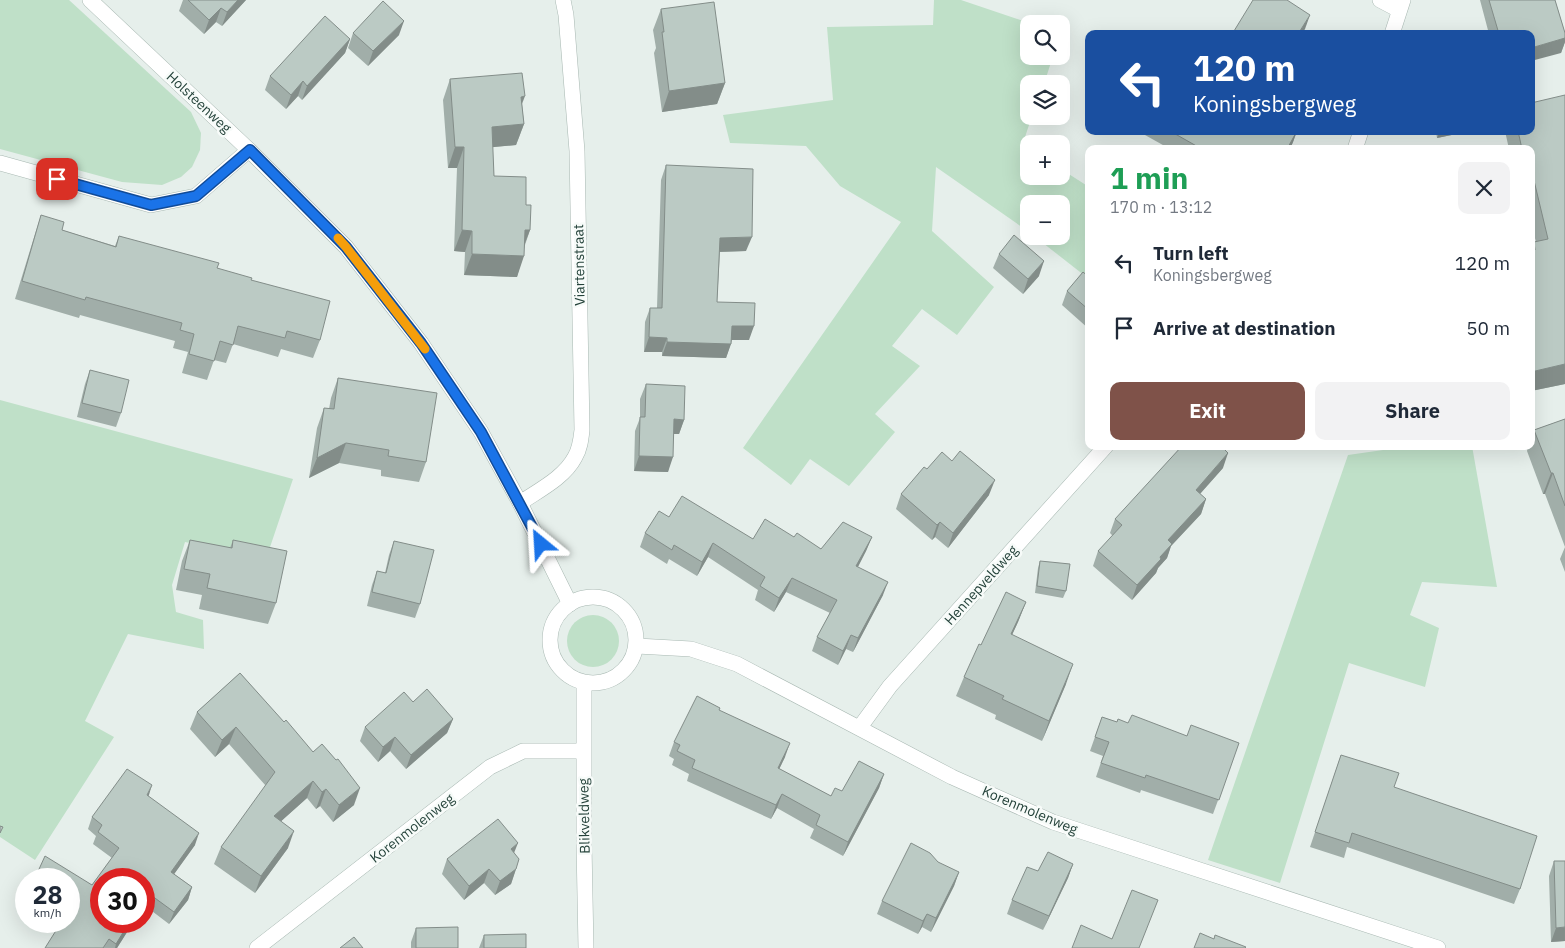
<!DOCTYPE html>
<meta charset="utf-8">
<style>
body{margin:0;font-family:"IBM Plex Sans",sans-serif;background:#f2f2f3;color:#1f2937;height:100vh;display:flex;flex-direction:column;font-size:19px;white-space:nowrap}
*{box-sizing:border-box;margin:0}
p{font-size:16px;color:#747a83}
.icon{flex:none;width:28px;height:28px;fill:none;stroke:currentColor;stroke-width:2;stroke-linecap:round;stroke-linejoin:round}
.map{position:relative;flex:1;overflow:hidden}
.details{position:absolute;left:1085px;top:145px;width:450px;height:305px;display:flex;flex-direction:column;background:#fff;border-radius:10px;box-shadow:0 5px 20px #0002}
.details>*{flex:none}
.top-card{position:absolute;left:1085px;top:30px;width:450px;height:105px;border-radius:10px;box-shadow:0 5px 20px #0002;background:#1a4fa0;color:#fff;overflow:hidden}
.controls{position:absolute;left:1020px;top:15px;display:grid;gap:10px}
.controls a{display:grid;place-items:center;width:50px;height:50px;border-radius:10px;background:#fff;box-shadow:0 5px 20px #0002;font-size:25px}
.speed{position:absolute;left:15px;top:868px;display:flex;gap:10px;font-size:25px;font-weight:700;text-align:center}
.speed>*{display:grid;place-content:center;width:65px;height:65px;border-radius:50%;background:#fff;box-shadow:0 5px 20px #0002;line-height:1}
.speed small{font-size:12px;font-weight:400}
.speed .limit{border:8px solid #d22;background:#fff;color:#111}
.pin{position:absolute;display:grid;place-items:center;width:42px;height:42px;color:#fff;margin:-21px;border-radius:10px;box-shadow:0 2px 8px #0006}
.me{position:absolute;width:55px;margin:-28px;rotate:333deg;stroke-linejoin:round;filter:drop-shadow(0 0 4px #0008)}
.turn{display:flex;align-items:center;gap:18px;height:105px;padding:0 25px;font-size:22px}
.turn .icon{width:65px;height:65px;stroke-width:2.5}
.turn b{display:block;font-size:35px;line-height:42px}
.round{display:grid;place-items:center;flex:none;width:52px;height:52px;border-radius:10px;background:#f2f2f3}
.headline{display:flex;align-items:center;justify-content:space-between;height:85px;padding:0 25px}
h1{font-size:30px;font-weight:700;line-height:38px;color:#1e9e55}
.primary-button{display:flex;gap:10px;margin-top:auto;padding:10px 25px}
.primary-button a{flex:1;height:58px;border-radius:10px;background:#7f5249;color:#fff;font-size:20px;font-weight:700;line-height:58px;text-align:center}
.primary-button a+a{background:#f2f2f3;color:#1f2937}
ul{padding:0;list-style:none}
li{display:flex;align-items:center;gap:15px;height:65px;padding:0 25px}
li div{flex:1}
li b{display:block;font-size:19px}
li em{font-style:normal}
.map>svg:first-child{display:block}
.green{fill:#bfe0c8}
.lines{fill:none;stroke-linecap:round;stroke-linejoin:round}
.minor-casing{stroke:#a8b8b2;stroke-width:16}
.minor{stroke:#fff;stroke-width:15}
.wall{fill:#a1aea9}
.shaded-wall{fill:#838d89}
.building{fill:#bbcac4;stroke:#838d89}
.route-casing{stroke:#114b97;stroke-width:12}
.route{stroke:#1a73e8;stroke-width:9}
.slow{stroke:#f59e0b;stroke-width:9}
.labels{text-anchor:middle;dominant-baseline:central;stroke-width:5;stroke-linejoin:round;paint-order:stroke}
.street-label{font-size:14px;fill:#24423a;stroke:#f7fbf9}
</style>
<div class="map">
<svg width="1565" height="948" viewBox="0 0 1565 948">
<rect width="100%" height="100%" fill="#e6efeb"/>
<!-- green -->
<g class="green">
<polygon points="0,0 69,0 191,112 201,133 200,150 192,167 181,177 162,185 122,182 0,149"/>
<polygon points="934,0 961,0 1032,24 1029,24 1029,56 1053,56 1044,84 1029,84 1029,116 1032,116 1023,143 1029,147 1029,176 1061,176 1061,169 1089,187 1089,279 1034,236 1061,236 1061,204 1029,204 1029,232 936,167 932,231 994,287 957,335 922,309 892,346 920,366 875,414 895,432 849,486 810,459 791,485 743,448 901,222 840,186 806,146 730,143 723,115 833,100 827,27 933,25"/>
<polygon points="0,400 293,479 266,559 185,542 172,585 176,612 203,620 204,649 128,634 85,721 114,737 35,860 0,837"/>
<polygon points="1411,446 1472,446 1497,587 1422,582 1410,615 1439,628 1425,687 1349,663 1280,883 1208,860 1348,455"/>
<circle cx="593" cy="641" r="26"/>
</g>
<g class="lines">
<!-- minor casing -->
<g class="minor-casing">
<g id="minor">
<polyline points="90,0 249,150 346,247 421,343 481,432 520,503 570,604"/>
<polyline points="1380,0 1399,10"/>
<polyline points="1392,34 1403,0"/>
<polyline points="1355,149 1361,131"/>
<polyline points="0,163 151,205 196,196 249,150"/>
<path d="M520 503C539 490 564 478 575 457 580 449 581 439 582 430L577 151 566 15 563 0"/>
<circle cx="593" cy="640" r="43"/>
<polyline points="637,646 691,649 737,664 952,777 1053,822 1438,948"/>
<polyline points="584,684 584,845 586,948"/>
<polyline points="860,727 890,686 1106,446"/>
<polyline points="257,948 490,767 523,751 583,751"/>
</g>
</g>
<!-- minor -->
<use href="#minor" class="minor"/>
</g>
<!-- wall -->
<g class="wall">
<polygon points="183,0 246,0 222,26 216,22 204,34 179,11"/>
<polygon points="1480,0 1555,0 1565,33 1565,42 1561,53 1531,34 1489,34"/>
<polygon points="661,9 725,83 717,104 662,112 654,53 656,48 653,30"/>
<polygon points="353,33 399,35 368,66 348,48"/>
<polygon points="350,39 345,53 302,100 298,96 286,109 265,90 270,76"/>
<polygon points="450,79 522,104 524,124 516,145 492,147 494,176 526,205 530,230 525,245 517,277 464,275 465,252 454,251 457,168 448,168 443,100"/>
<polygon points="1565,95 1565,384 1531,391 1531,248 1534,242 1536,242 1531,223 1531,149 1509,149 1505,131 1531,131"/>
<polygon points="1147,131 1297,131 1293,142 1290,149 1170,149 1145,135"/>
<polygon points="1436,131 1471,131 1437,138"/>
<polygon points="666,165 746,251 720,252 717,302 749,340 732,340 726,358 662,356 662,352 644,352 645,322 650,308 657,308 661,180"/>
<polygon points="41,215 62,230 115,246 119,236 251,280 320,340 313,358 281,349 278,357 233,344 226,363 214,360 207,380 182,373 188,352 173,348 175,341 80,315 79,318 15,299 35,234"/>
<polygon points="999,254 1039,276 1023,294 993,268"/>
<polygon points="1089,277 1089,329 1062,305 1067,291"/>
<polygon points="90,370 121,413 116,427 77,417 85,384"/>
<polygon points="338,378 426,462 419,482 381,476 381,470 339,463 309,478 317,428 324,408 329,409 331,398"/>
<polygon points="646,384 684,420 679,434 674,434 668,472 634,471 635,431 640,418 640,399"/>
<polygon points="1565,419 1565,572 1560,559 1565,547 1545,494 1543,494 1527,451 1528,446 1531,446 1531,439 1534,430"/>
<polygon points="1223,468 1200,494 1206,499 1201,514 1171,546 1167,558 1158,568 1156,573 1132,600 1093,566 1098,551 1113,536 1110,533 1115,519"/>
<polygon points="927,469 989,495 948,548 935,537 932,540 896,509 901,494"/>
<polygon points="669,517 753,539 794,537 821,549 872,537 866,551 858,567 883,595 853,652 846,649 838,665 812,651 817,637 830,613 786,592 774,612 755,600 758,590 708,557 697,576 669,559 667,564 640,547 645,533"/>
<polygon points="190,540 230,548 233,540 276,603 268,624 199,609 202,595 176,590 182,561"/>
<polygon points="394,541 420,604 415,618 367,606 372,585 377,571 385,573 389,555"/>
<polygon points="1040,561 1066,591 1063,598 1035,593 1038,568"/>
<polygon points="1026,602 1018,622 1012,635 1066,684 1042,741 995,719 996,715 956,696 964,677 981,645"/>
<polygon points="240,673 354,805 333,822 320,806 316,809 307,798 281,821 288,848 255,893 214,864 221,847 266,786 229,744 215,757 190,729 197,712"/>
<polygon points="413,702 453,719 447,733 406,769 390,751 378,762 360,741 365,727"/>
<polygon points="719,711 785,757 779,769 831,796 884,774 879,788 843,856 810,838 814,829 777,808 771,819 687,781 689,774 672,765 674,759 669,756 674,742"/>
<polygon points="1102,717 1117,722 1128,723 1187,736 1239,743 1213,814 1141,790 1140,793 1096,777 1103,756 1090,751"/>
<polygon points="1341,755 1394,787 1520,889 1514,904 1347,847 1344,858 1310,847"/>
<polygon points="148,796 195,845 174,874 192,887 188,900 169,924 144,905 144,879 101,921 134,921 117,948 45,948 69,921 69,879 92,885 112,858 93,844 96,836 88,829 92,817"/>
<polygon points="514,853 516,869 511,884 495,895 484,883 464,900 442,874 447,859"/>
<polygon points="1554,861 1565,941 1551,942 1549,876"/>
<polygon points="1073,864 1068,878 1043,930 1007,914 1012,900 1038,871"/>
<polygon points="959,872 954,886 931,932 922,927 918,934 877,914 882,901"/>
<polygon points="416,928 458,948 411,948 411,942"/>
<polygon points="484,935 526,948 479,948"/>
</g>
<!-- shaded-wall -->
<g class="shaded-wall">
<polygon points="238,0 246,0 222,26 227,12"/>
<polygon points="221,8 216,22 204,34 209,20"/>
<polygon points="1310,15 1305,29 1302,34 1298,34"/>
<polygon points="404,21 399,35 368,66 373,51"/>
<polygon points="1565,38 1565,42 1561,53 1531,61 1531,48"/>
<polygon points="350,39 345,53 302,100 307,86"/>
<polygon points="303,81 298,96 286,109 291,95"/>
<polygon points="725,83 717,104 662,112 669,91"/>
<polygon points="525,96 517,117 521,97"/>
<polygon points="524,124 516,145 484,148 492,127"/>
<polygon points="1297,131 1293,142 1290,149 1287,149"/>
<polygon points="1440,131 1471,131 1437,138"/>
<polygon points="455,147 464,147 457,168 448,168"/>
<polygon points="462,230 472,231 465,252 454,251"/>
<polygon points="525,230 530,230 522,251"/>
<polygon points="752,237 746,251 715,252 720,238"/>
<polygon points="472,254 524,256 517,277 464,275"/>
<polygon points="1044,261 1039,276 1023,294 1028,279"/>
<polygon points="732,326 754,326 749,340 727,340"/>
<polygon points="649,337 667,338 662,352 644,352"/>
<polygon points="667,342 731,344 726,358 662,356"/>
<polygon points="1565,364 1565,384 1531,391 1531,372"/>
<polygon points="674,419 684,420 679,434 669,434"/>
<polygon points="346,443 339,463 309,478 317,458"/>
<polygon points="1228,453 1223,468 1190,505 1196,490"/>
<polygon points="639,456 673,457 668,472 634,471"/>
<polygon points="1551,473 1553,473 1545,494 1543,494"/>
<polygon points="995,480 989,495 948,548 953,533"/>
<polygon points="1206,499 1201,514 1171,546 1167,558 1158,568 1156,573 1132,600 1137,585 1160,557 1168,540"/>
<polygon points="940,522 935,537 932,540 937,525"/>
<polygon points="872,537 866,551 851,580 856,566"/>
<polygon points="713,543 708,557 697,576 702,562"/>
<polygon points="792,578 786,592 774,612 779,598"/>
<polygon points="888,582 883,595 853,652 858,638"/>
<polygon points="1026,602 1018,622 1003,654 1011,634"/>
<polygon points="851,635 846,649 838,665 843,651"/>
<polygon points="1073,664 1066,684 1042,741 1049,721"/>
<polygon points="453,719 447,733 406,769 411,755"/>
<polygon points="236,727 229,744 215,757 222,740"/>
<polygon points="395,737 390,751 378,762 383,747"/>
<polygon points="790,743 785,757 773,782 778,768"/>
<polygon points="884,774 879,788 843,856 848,842"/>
<polygon points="313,781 307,798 268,833 274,816"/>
<polygon points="152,785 148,798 147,795"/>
<polygon points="360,788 354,805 333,822 339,805"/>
<polygon points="326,789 320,806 316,809 322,792"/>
<polygon points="782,794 777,808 771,819 776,805"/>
<polygon points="294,831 288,848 255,893 261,876"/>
<polygon points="199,833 195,845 167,884 171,872"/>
<polygon points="518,843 512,858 511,849"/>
<polygon points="1073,864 1068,878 1043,930 1049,916"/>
<polygon points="489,869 484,883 464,900 469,886"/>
<polygon points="516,869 511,884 495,895 500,881"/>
<polygon points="959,872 954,886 931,932 936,918"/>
<polygon points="192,887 188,900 169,924 174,912"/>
<polygon points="148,893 144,905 144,900"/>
<polygon points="927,914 922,927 918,934 923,921"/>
<polygon points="130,921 134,921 117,948 115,948 116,944"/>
<polygon points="1565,927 1565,941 1551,942 1556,928"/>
</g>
<!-- building -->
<g class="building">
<polygon points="188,0 238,0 227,12 221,8 209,20"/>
<polygon points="1253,0 1287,0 1310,15 1298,34 1238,34 1234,31"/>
<polygon points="1489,0 1555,0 1565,33 1565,38 1531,48 1531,34 1499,34"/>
<polygon points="383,1 404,21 373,51 353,33"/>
<polygon points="714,2 725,83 669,91 662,32 664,32 661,9"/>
<polygon points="325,16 350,39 307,86 303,81 291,95 270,76"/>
<polygon points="522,73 525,96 521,97 524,124 492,127 494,176 526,177 526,205 531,205 530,230 525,230 524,256 472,254 472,231 462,230 464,147 455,147 450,79"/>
<polygon points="1565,95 1565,364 1531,372 1531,251 1535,250 1534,242 1548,239 1531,168 1531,149 1522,149 1518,131 1531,131 1531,103"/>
<polygon points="1170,131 1297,131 1287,149 1199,149 1200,148"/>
<polygon points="666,165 753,169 752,237 720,238 717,302 755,303 754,326 732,326 731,344 667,342 667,338 649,337 650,308 662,308"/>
<polygon points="41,215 64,222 62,230 116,247 119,236 219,263 217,268 252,278 251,280 330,301 320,340 287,331 285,338 238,326 233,345 220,341 214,361 189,354 194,334 180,330 182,323 86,297 85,300 22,281"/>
<polygon points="1014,235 1044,261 1028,279 999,254"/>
<polygon points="1083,272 1089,277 1089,310 1067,291"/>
<polygon points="90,370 129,380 121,413 82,403"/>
<polygon points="338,378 437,393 426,462 388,456 389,450 346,443 317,458 324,408 334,409"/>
<polygon points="646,384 685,386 684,420 674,419 673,457 639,456 640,417 645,417"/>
<polygon points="1565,419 1565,506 1553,473 1551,473 1534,430"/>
<polygon points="1182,446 1221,446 1228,453 1196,490 1206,499 1168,540 1172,544 1160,557 1161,559 1137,585 1098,551 1122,525 1115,519"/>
<polygon points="960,451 995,480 953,533 940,522 937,525 901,494 924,467 927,469 942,452 952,461"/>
<polygon points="682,496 753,539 765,519 794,537 797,533 821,549 843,522 872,537 856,566 888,582 858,638 851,635 843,651 817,637 837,600 792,578 779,598 760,586 765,577 713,543 702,562 674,545 672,550 645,533 659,511 669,517"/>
<polygon points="190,540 232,548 233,540 287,551 276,603 207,588 210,574 184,569"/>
<polygon points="394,541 434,550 420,604 372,592 377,571 386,573"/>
<polygon points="1040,561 1070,564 1066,591 1037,586"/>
<polygon points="1006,592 1026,602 1011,634 1073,664 1049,721 1002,699 1004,696 964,677 979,644 981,645"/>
<polygon points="240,673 284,722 286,720 313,752 322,744 336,760 338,759 360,788 339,805 326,789 322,792 313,781 274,816 294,831 261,876 221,847 275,772 236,727 222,740 197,712"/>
<polygon points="427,689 453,719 411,755 395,737 383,747 365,727 404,692 413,702"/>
<polygon points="697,696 720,708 719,710 790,743 778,768 831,796 835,788 842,791 859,761 884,774 848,842 816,825 820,815 782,794 776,805 692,768 695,760 677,751 680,745 674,742"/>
<polygon points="1132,715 1187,736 1191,725 1239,743 1219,800 1146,775 1145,778 1101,763 1109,742 1095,737 1102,717 1117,722 1118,719 1128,723"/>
<polygon points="1341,755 1399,773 1394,787 1537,836 1520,889 1352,833 1349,843 1315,832"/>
<polygon points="127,769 152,785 147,795 199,833 171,872 192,887 174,912 148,893 144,900 144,879 101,879 101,921 130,921 116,944 109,939 103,948 45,948 62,921 69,921 69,910 74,902 69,898 69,879 35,878 45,856 92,885 119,848 98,832 102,825 92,817"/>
<polygon points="498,819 518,843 511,849 519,859 516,869 500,881 489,869 469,886 447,859"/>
<polygon points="0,826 3,827 0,833"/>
<polygon points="911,843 930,853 938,862 959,872 936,918 927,914 923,921 882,901"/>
<polygon points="1048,852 1073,864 1049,916 1012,900 1027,867 1038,871"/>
<polygon points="1554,861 1565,861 1565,927 1556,928"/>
<polygon points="1132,890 1158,900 1139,948 1072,948 1081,925 1112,939"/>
<polygon points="458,927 458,948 416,948 416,928"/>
<polygon points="1200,933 1214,939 1215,935 1246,947 1245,948 1194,948"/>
<polygon points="526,934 526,948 484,948 484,935"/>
<polygon points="354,937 363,948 340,948"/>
</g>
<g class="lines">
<!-- route casing -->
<g class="route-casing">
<polyline id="route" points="57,179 151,205 196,196 250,150 346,247 421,343 481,432 541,544"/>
</g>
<!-- route -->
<use href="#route" class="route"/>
<!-- slow -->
<polyline class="slow" points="338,238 346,247 425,349"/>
</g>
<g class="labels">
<!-- street labels -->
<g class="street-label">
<text transform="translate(199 102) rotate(43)">Holsteenweg</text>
<text transform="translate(579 265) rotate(-91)">Viartenstraat</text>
<text transform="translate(981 585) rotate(-48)">Hennepveldweg</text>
<text transform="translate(1030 810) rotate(23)">Korenmolenweg</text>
<text transform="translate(584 816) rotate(-91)">Blikveldweg</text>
<text transform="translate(412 828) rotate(-38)">Korenmolenweg</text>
</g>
</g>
</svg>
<div class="controls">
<a><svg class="icon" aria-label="search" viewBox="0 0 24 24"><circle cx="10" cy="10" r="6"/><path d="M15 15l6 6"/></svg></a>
<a><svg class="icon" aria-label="layers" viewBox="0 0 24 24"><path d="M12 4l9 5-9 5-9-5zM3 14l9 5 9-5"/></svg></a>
<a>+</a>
<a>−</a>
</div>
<div class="speed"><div>28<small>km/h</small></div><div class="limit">30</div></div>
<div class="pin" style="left:57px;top:179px;background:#d93025"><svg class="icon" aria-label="arrive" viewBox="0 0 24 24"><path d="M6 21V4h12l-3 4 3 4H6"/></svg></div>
<svg class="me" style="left:541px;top:544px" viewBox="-20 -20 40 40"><path d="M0-17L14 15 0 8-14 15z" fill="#1a73e8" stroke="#fff" stroke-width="4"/></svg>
<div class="top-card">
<div class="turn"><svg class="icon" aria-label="left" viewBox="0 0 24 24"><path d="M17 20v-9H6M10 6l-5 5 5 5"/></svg><div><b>120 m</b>Koningsbergweg</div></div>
</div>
<section class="details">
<div class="headline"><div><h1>1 min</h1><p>170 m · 13:12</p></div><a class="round"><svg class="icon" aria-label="close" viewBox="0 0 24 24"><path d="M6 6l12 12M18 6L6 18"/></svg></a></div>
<ul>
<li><svg class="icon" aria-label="left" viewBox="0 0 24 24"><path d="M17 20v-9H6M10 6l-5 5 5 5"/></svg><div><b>Turn left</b><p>Koningsbergweg</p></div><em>120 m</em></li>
<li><svg class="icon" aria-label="arrive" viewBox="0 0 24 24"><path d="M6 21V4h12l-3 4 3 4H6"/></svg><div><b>Arrive at destination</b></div><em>50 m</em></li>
</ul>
<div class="primary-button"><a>Exit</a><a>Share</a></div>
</section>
</div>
